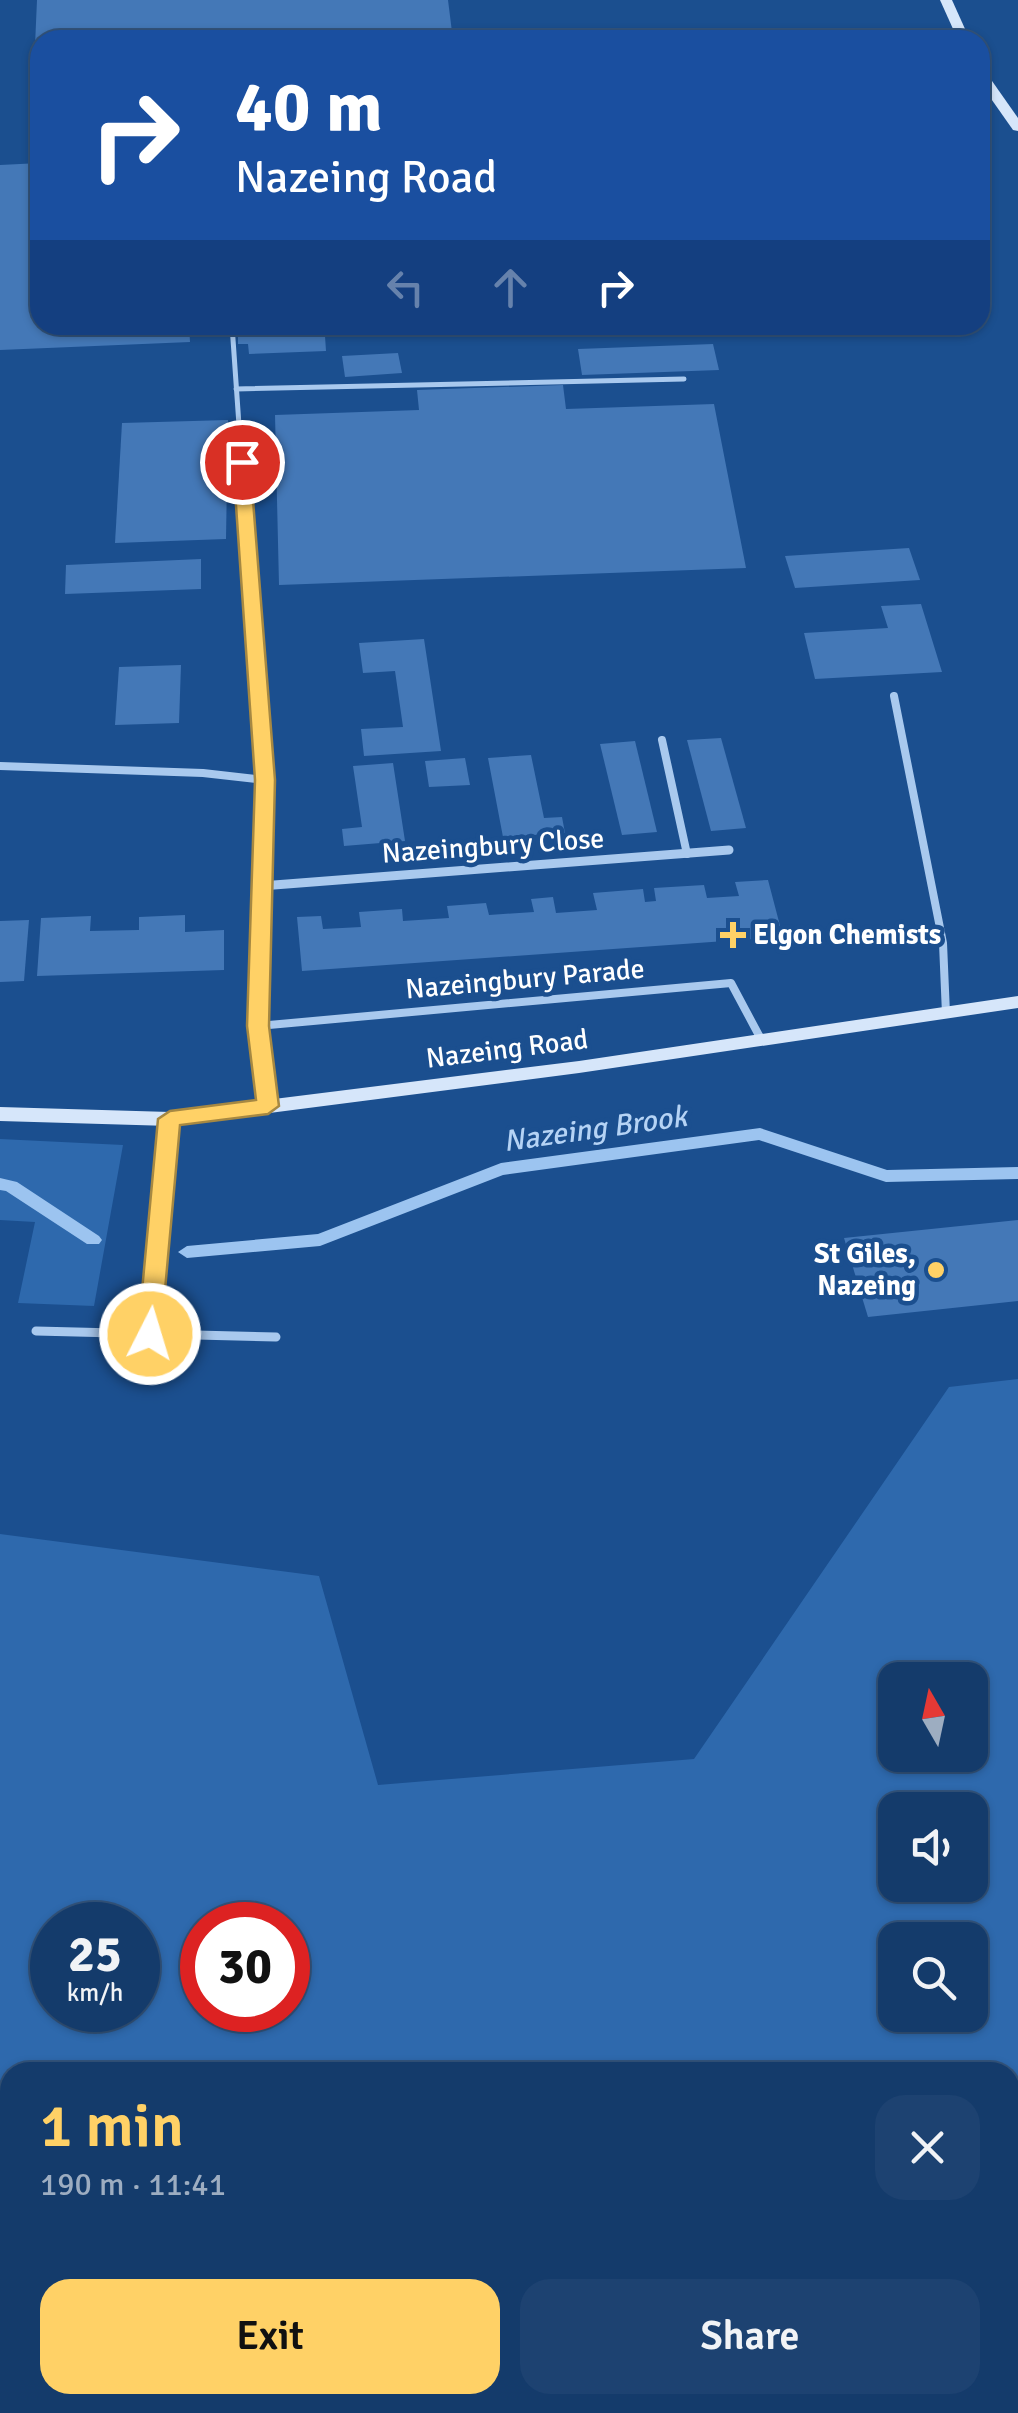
<!DOCTYPE html>
<meta charset="utf-8">
<style>
body{margin:0;font-family:Signika,sans-serif;background:#1d4271;color:#f1f3f6;height:100vh;display:flex;flex-direction:column;font-size:38px;white-space:nowrap}
*{box-sizing:border-box;margin:0}
p{font-size:32px;color:#9dadc1}
.icon{flex:none;width:55px;height:55px;fill:none;stroke:currentColor;stroke-width:2;stroke-linecap:round;stroke-linejoin:round}
.map{position:relative;flex:1;overflow:hidden}
.details{position:absolute;left:0px;top:2062px;width:1020px;height:352px;display:flex;flex-direction:column;background:#143b6b;border-radius:30px 30px 0 0;box-shadow:0 2px 8px #0004,0 0 0 2px #33557e}
.details>*{flex:none}
.banner{position:absolute;left:30px;top:30px;width:960px;height:305px;border-radius:30px;box-shadow:0 2px 8px #0004,0 0 0 2px #33557e;background:#1a4fa0;color:#fff;overflow:hidden}
.needle{width:65px;rotate:351deg}
.fabs{position:absolute;left:878px;top:1662px;display:grid;gap:20px}
.fabs a{display:grid;place-items:center;width:110px;height:110px;border-radius:20px;background:#143b6b;box-shadow:0 2px 8px #0004,0 0 0 2px #33557e;font-size:50px}
.speed{position:absolute;left:30px;top:1902px;display:flex;gap:20px;font-size:50px;font-weight:700;text-align:center}
.speed>*{display:grid;place-content:center;width:130px;height:130px;border-radius:50%;background:#143b6b;box-shadow:0 2px 8px #0004,0 0 0 2px #33557e;line-height:1}
.speed small{font-size:25px;font-weight:400}
.speed .limit{border:15px solid #d22;background:#fff;color:#111}
.pin{position:absolute;display:grid;place-items:center;width:85px;height:85px;color:#fff;margin:-42px;border:5px solid #fff;border-radius:50%;box-shadow:0 2px 10px #0007}
.me{position:absolute;width:110px;margin:-55px;rotate:5deg;stroke-linejoin:round;filter:drop-shadow(0 0 8px #0008)}
.turn{display:flex;align-items:center;gap:35px;height:210px;padding:0 40px;font-size:45px}
.turn .icon{width:130px;height:130px;stroke-width:2.5}
.turn b{display:block;font-size:70px;line-height:85px}
.lanes{display:flex;align-items:center;height:95px;padding:0 40px;background:#0003;justify-content:center;gap:50px;direction:ltr}
.lanes .off{opacity:.35}
.round{display:grid;place-items:center;flex:none;width:105px;height:105px;border-radius:30px;background:#1d4271}
.overview{display:flex;align-items:center;justify-content:space-between;height:170px;padding:0 40px}
h1{font-size:60px;font-weight:600;line-height:75px;color:#ffd166}
.primary-button{display:flex;gap:20px;margin-top:auto;padding:20px 40px}
.primary-button a{flex:1;height:115px;border-radius:30px;background:#ffd166;color:#111;font-size:40px;font-weight:600;line-height:115px;text-align:center}
.primary-button a+a{background:#1d4271;color:#f1f3f6}
.map>svg:first-child{display:block}
.green{fill:#2e69ad;fill-rule:evenodd}
.lines{fill:none;stroke-linecap:round;stroke-linejoin:round}
.stream{fill:#9cc4f0;fill-rule:evenodd}
.building{fill:#4478b7}
.lane-far2{stroke:#a9c9ee;stroke-width:5}
.lane-far1{stroke:#a9c9ee;stroke-width:8}
.lane{stroke:#a9c9ee;stroke-width:9}
.street{stroke:#a9c9ee;stroke-width:9}
.secondary{fill:#d6e6fa;fill-rule:evenodd}
.route{fill:#ffd166;stroke:#a68842;stroke-width:2.5}
.poi-dot{fill:#ffd166;stroke:#1b4f8f;stroke-width:4}
.labels{text-anchor:middle;dominant-baseline:central;stroke-width:9;stroke-linejoin:round;paint-order:stroke}
.street-label{font-size:28px;fill:#fff;stroke:#1b4f8f}
.poi-label{font-size:28px;font-weight:bold;fill:#fff;stroke:#1b4f8f;text-anchor:start}
.water-label{font-size:30px;font-style:italic;fill:#b5d3f5;stroke:#1b4f8f}
</style>
<div class="map">
<svg width="1018" height="2413" viewBox="0 0 1018 2413">
<rect width="100%" height="100%" fill="#1b4f8f"/>
<!-- green -->
<g class="green">
<polygon points="0,1139 123,1145 94,1306 18,1303 35,1222 0,1220"/>
<path d="M1018 1379V2156H1010V2072H10V2405H479L473 2413H0V1534L319 1576 378 1785 694 1759 949 1387ZM895 1680H970V1755H895ZM895 1810H970V1885H895ZM52 1925H138V2010H52ZM288 1925V2010H202V1925ZM895 1940H970V2015H895Z"/>
</g>
<g class="lines">
<!-- stream -->
<g class="stream">
<polygon points="760,1128 887,1170 1018,1167 1018,1179 886,1182 759,1140 503,1175 320,1246 187,1258 178,1252 187,1246 318,1234 501,1163"/>
<polygon points="0,1178 17,1182 99,1236 102,1240 99,1244 87,1244 6,1191 0,1190"/>
</g>
</g>
<!-- building -->
<g class="building">
<polygon points="37,0 448,0 453,40 40,40 40,114 32,114"/>
<polygon points="40,163 40,325 189,325 190,342 0,350 0,165"/>
<polygon points="250,325 347,325 348,336 325,336 326,351 249,354 248,344 238,344 238,328"/>
<polygon points="466,325 549,325 549,328 467,332"/>
<polygon points="713,344 719,370 582,375 578,349"/>
<polygon points="398,353 402,373 345,377 342,356"/>
<polygon points="563,385 566,409 714,404 746,568 279,585 275,415 419,410 417,390"/>
<polygon points="228,420 226,539 115,543 122,423"/>
<polygon points="909,548 920,580 795,588 785,556"/>
<polygon points="201,559 201,589 65,594 66,565"/>
<polygon points="921,604 942,672 815,679 804,633 888,628 881,606"/>
<polygon points="424,639 441,751 364,756 361,729 403,727 395,671 363,673 359,643"/>
<polygon points="181,665 179,723 115,725 119,667"/>
<polygon points="721,738 746,828 711,831 687,740"/>
<polygon points="635,741 657,832 622,835 600,744"/>
<polygon points="531,755 544,818 562,817 565,833 503,837 488,758"/>
<polygon points="465,758 470,785 429,787 425,761"/>
<polygon points="393,763 405,841 344,846 342,829 362,827 353,766"/>
<polygon points="768,880 783,937 302,971 297,917 321,916 323,929 361,927 359,912 402,909 403,921 449,918 447,906 486,903 489,915 534,912 531,899 553,897 556,913 597,910 593,893 643,889 645,902 656,901 654,888 704,885 707,898 739,896 735,882"/>
<polygon points="185,915 185,932 224,930 224,970 37,976 41,918 91,916 90,931 139,930 139,917"/>
<polygon points="29,920 24,981 0,982 0,921"/>
<polygon points="1018,1220 1018,1301 868,1317 844,1238"/>
</g>
<g class="lines">
<!-- lane-far2 -->
<g class="lane-far2">
<polyline points="232,325 252,611"/>
<polyline points="236,389 684,379"/>
</g>
<!-- lane-far1 -->
<g class="lane-far1">
<polyline points="252,609 255,649"/>
<polyline points="894,696 943,943 946,1014"/>
<polyline points="662,740 687,854"/>
<polyline points="0,766 203,773 265,780"/>
<polyline points="258,1026 731,983 762,1041"/>
</g>
<!-- lane -->
<polyline class="lane" points="1010,2256 1018,2254"/>
<!-- street -->
<g class="street">
<polyline points="255,649 265,780 258,1026 268,1107"/>
<polyline points="261,886 729,850"/>
<polyline points="36,1331 276,1337"/>
<polyline points="149,1334 170,1119"/>
</g>
<!-- secondary -->
<g class="secondary">
<polygon points="940,0 952,0 970,40 958,40"/>
<polygon points="980,70 985,71 1018,118 1018,131 1013,130 980,83"/>
<polygon points="1018,996 1018,1008 579,1073 170,1126 0,1121 0,1107 170,1112 579,1061"/>
</g>
</g>
<!-- route -->
<polygon class="route" points="242,457 250,462 275,780 269,1026 279,1106 268,1114 180,1125 161,1334 150,1343 138,1334 158,1119 170,1111 256,1100 247,1026 255,780 233,462"/>
<!-- markers -->
<g class="poi-dot">
<path d="M728 920h10v10h10v10h-10v10h-10v-10h-10v-10h10z"/>
<circle cx="936" cy="1270" r="10"/>
</g>
<g class="labels">
<!-- street labels -->
<g class="street-label">
<text transform="translate(493 846) rotate(-4)">Nazeingbury Close</text>
<text transform="translate(525 979) rotate(-5)">Nazeingbury Parade</text>
<text transform="translate(507 1049) rotate(-7)">Nazeing Road</text>
</g>
<!-- poi labels -->
<g class="poi-label">
<text x="753" y="935">Elgon Chemists</text>
<text x="916" y="1254" text-anchor="end">St Giles,<tspan x="916" dy="32">Nazeing</tspan></text>
</g>
<!-- water labels -->
<g class="water-label">
<text transform="translate(595 1129) rotate(-8)">Nazeing Brook</text>
</g>
</g>
</svg>
<div class="fabs">
<a><svg class="needle" viewBox="-14 -14 28 28"><path d="M0-13l5 13h-10z" fill="#e53935"/><path d="M0 13l5-13h-10z" fill="#9dadc1"/></svg></a>
<a><svg class="icon" aria-label="sound" viewBox="0 0 24 24"><path d="M4 9h4l5-4v14l-5-4H4zM17 9q2 3 0 6"/></svg></a>
<a><svg class="icon" aria-label="search" viewBox="0 0 24 24"><circle cx="10" cy="10" r="6"/><path d="M15 15l6 6"/></svg></a>
</div>
<div class="speed"><div>25<small>km/h</small></div><div class="limit">30</div></div>
<div class="pin" style="left:242px;top:462px;background:#d93025"><svg class="icon" aria-label="arrive" viewBox="0 0 24 24"><path d="M6 21V4h12l-3 4 3 4H6"/></svg></div>
<svg class="me" style="left:150px;top:1334px" viewBox="-20 -20 40 40"><circle r="17" fill="#ffd166" stroke="#fff" stroke-width="3"/><path d="M0-11L8 9 0 5-8 9z" fill="#fff"/></svg>
<div class="banner">
<div class="turn"><svg class="icon" aria-label="right" viewBox="0 0 24 24"><path d="M7 20v-9h11M14 6l5 5-5 5"/></svg><div><b>40 m</b>Nazeing Road</div></div>
<div class="lanes"><svg class="icon off" aria-label="left" viewBox="0 0 24 24"><path d="M17 20v-9H6M10 6l-5 5 5 5"/></svg><svg class="icon off" aria-label="ahead" viewBox="0 0 24 24"><path d="M12 20V5M6 11l6-6 6 6"/></svg><svg class="icon" aria-label="right" viewBox="0 0 24 24"><path d="M7 20v-9h11M14 6l5 5-5 5"/></svg></div>
</div>
<section class="details">
<div class="overview"><div><h1>1 min</h1><p>190 m · 11:41</p></div><a class="round"><svg class="icon" aria-label="close" viewBox="0 0 24 24"><path d="M6 6l12 12M18 6L6 18"/></svg></a></div>
<div class="primary-button"><a>Exit</a><a>Share</a></div>
</section>
</div>
